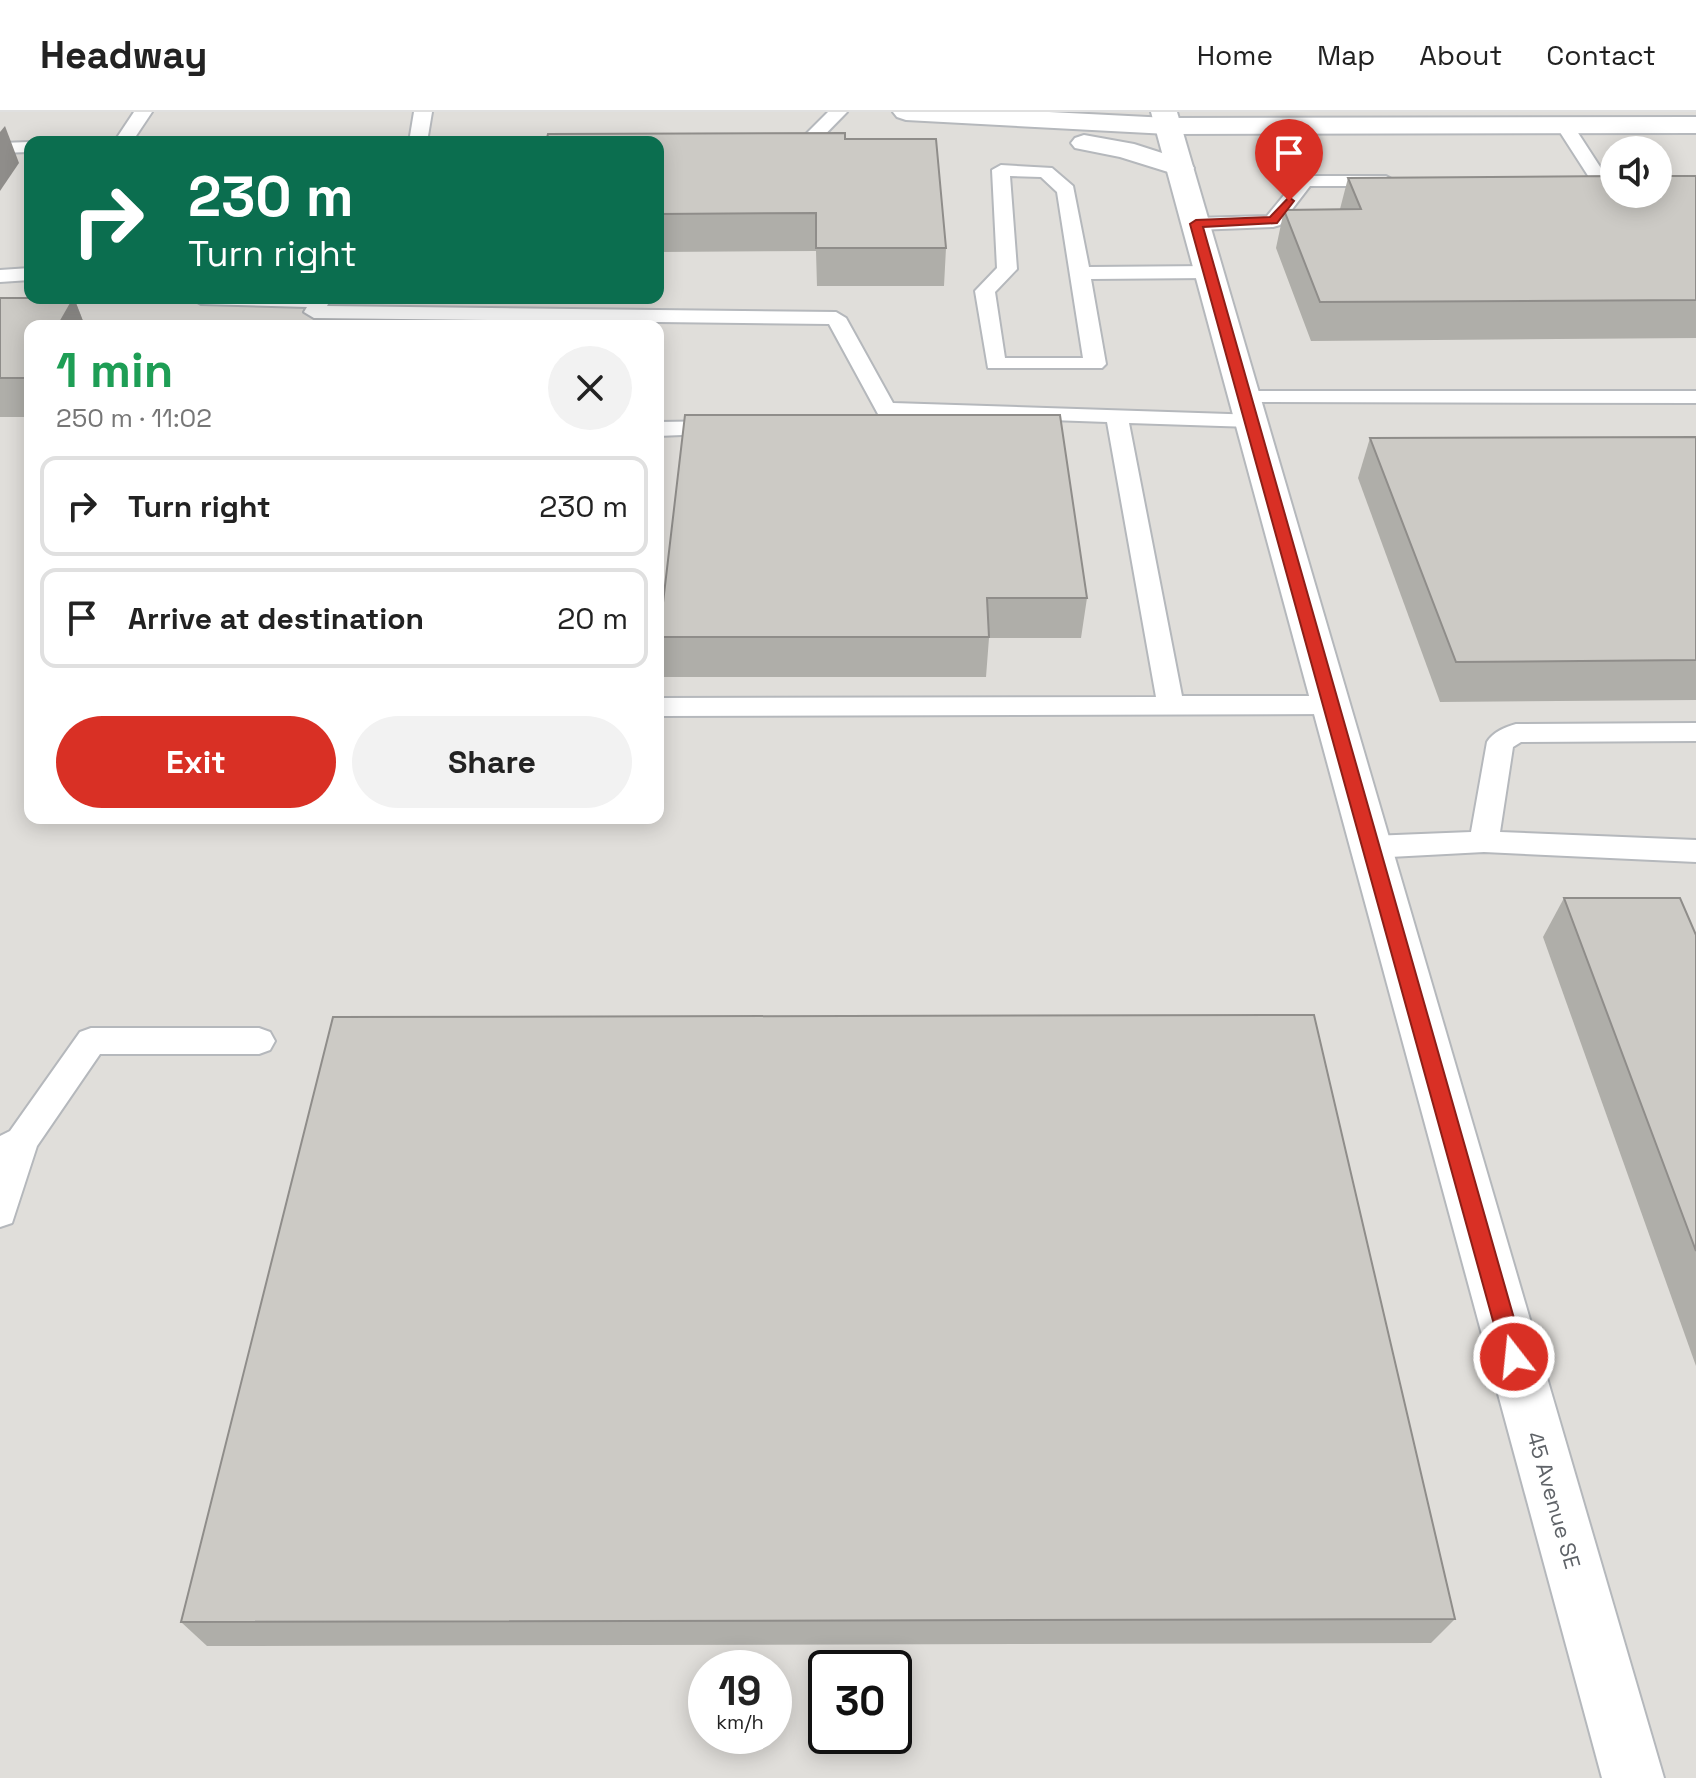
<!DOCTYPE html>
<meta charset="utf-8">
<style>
body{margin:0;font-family:"Space Grotesk",sans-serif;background:#f2f2f2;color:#222;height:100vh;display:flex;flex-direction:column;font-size:30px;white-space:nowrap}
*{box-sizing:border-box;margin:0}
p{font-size:26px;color:#767676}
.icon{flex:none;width:44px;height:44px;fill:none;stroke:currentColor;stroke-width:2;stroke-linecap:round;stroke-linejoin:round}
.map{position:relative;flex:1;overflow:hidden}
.sheet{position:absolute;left:24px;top:208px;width:640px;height:504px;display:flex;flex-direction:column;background:#fff;border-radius:16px;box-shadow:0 4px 20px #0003}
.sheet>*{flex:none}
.banner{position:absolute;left:24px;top:24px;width:640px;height:168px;border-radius:16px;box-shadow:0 4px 20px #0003;background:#0b6e4f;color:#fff;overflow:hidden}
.buttons{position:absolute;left:1600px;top:24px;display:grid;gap:16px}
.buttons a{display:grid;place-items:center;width:72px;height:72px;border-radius:50%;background:#fff;box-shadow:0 4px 20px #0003;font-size:40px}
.speed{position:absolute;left:688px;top:1538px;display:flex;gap:16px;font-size:40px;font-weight:700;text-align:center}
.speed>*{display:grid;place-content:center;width:104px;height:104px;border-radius:50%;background:#fff;box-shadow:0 4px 20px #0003;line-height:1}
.speed small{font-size:20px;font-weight:400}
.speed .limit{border:4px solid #111;border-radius:12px;background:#fff;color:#111}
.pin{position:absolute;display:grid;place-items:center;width:68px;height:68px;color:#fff;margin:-82px -34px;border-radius:50% 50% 50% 0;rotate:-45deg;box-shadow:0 0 8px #0007}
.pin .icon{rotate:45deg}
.me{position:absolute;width:88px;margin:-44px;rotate:344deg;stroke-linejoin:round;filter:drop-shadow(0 0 6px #0008)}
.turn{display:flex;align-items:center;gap:28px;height:168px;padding:0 32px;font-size:36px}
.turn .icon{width:104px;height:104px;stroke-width:2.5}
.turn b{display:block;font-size:56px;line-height:68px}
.round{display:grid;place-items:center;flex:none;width:84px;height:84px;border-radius:42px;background:#f2f2f2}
.summary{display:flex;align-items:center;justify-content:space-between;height:136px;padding:0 32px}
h1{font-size:48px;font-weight:800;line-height:60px;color:#1e9e55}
.button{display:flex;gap:16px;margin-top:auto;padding:16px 32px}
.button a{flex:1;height:92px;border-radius:48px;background:#d93025;color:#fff;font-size:32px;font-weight:800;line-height:92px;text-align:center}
.button a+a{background:#f2f2f2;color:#222}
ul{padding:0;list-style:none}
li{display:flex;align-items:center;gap:24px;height:100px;margin:0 16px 12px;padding:0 16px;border:4px solid #e0e0e0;border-radius:16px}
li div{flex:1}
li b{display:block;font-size:30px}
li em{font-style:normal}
header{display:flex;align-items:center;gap:48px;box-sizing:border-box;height:112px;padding:0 40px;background:#fff;border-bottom:2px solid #e0e0e0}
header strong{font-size:38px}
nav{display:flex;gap:44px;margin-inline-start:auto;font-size:28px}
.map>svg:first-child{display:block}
.industrial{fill:#e0deda;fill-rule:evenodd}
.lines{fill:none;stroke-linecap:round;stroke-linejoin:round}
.service-casing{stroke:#b5b8bc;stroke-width:4}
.minor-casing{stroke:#b5b8bc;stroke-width:4}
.tertiary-casing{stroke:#b5b8bc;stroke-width:4}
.service{fill:#fff;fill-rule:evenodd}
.minor{fill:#fff;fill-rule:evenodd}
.tertiary{fill:#fff;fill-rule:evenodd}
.wall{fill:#afaea9}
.shaded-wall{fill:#8f8d8a}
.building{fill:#cccac5;stroke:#8f8d8a;stroke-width:2}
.route{fill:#d93025;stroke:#8d1f18;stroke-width:2}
.labels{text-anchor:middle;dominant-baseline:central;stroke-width:6;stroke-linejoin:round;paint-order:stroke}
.street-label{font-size:22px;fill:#5f6368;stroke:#fff}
</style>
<header>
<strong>Headway</strong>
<nav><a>Home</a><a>Map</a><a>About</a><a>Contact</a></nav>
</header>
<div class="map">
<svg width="1696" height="1666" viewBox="0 0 1696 1666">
<rect width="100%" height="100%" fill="#f1efe8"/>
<!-- industrial -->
<path class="industrial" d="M0 0H1696V1666H0ZM30 30H658V186H30ZM1614 38H1658V82H1614ZM30 214H658V706H30ZM706 1556H774V1624H706ZM826 1556H894V1624H826Z"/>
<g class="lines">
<!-- service casing -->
<g class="service-casing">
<g id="service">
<polygon points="134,0 152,0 132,30 114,30"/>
<polygon points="414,0 432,0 427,30 409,30"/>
<polygon points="828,0 847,0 801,47 782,47 779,43 782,39 790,38"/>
<polygon points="1565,9 1571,10 1606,64 1614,64 1614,74 1594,73 1556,14"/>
<polygon points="30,30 30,40 0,41 0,31"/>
<path d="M1001 53 1052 56 1073 74 1089 155 1210 154 1220 160 1210 166 1091 167 1106 252 1102 256H988L975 179 997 156 992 58ZM1010 64 1041 65 1057 80 1083 246H1005L995 180 1017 157Z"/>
<polygon points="1305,64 1386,64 1395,69 1386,74 1310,74 1280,113 1273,115 1196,118 1187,112 1196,106 1267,104 1299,65"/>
<polygon points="30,156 30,168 0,170 0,158"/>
<polygon points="191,186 331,186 327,194 836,200 846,206 893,291 1259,303 1262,308 1259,313 1251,315 1129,311 1182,584 1332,584 1341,587 1345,593 1341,599 1332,602 658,604 658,586 1156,585 1107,310 878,302 829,212 314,206 304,200 307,195 201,192"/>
<polygon points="1245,279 1696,279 1696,291 1237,290 1234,285 1237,280"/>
<polygon points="723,309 731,311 734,316 731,321 658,324 658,310"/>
<path d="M1696 611V629L1521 630 1513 635 1500 720 1696 728V750L1484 740 1371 746 1361 742 1357 735 1361 728 1371 724 1471 720 1487 630C1493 620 1505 615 1516 612Z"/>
<polygon points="91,916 259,916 270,920 275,929 270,938 259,942 100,942 37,1034 12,1111 0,1115 0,1024 10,1019 80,920"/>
</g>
</g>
<!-- minor casing -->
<g class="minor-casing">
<polygon id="minor" points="1151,0 1177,0 1664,1666 1602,1666"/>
</g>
<!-- tertiary casing -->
<g class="tertiary-casing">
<g id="tertiary">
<polygon points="893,0 1049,0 1168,6 1696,5 1696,21 1168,22 906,8 897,5"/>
<polygon points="1084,23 1134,32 1190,50 1194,56 1190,62 1181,64 1120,45 1075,36 1071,31 1075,26"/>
</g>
</g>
<!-- service -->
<use href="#service" class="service"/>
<!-- minor -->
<use href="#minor" class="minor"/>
<!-- tertiary -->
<use href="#tertiary" class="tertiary"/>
</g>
<!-- wall -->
<g class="wall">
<polygon points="845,27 946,136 944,174 817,174 816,139 658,140 658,30"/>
<polygon points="1696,64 1696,226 1311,229 1276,136 1284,98 1340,97 1348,66"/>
<polygon points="0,186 74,186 85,214 30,214 30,305 0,305"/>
<polygon points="685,303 1087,486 1081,526 989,526 986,565 664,565 659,525"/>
<polygon points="1696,325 1696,588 1440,590 1358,366 1370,326"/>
<polygon points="1564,786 1696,823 1696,1254 1543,825"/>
<polygon points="1455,1507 1431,1531 207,1534 181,1510"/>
</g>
<!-- shaded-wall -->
<g class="shaded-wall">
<polygon points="5,14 19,51 0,79 0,20"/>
<polygon points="74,186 85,214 58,214"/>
</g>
<!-- building -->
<g class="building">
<polygon points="845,21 845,27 936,27 946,136 816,136 816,101 658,102 658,30 546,30 548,22"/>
<polygon points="1614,64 1614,82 1658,82 1658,64 1696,64 1696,188 1320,190 1284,98 1361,97 1348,66"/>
<polygon points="0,186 74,186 58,214 30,214 30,262 28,266 0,266"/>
<polygon points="685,303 1060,303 1087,486 987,486 989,525 659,525"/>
<polygon points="1696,325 1696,548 1456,550 1370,326"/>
<polygon points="1564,786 1680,786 1696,823 1696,1139"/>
<polygon points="1314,903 1455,1507 181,1510 333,905"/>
</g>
<!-- route -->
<polygon class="route" points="1289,85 1294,89 1277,111 1203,115 1525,1245 1522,1253 1514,1256 1507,1253 1503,1245 1190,112 1196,108 1270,105"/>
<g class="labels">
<!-- street labels -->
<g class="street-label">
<text transform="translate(1554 1388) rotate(74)">45 Avenue SE</text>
</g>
</g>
</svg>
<div class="buttons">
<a><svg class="icon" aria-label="sound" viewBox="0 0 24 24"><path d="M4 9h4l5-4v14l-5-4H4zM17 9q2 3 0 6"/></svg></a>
</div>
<div class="speed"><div>19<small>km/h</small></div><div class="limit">30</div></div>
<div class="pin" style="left:1289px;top:89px;background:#d93025"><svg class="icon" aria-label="arrive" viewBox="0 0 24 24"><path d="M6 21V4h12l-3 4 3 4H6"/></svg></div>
<svg class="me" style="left:1514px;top:1245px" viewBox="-20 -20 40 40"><circle r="17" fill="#d93025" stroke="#fff" stroke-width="3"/><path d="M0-11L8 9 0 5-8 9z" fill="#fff"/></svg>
<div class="banner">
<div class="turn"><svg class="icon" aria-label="right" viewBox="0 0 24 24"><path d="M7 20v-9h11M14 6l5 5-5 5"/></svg><div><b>230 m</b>Turn right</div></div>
</div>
<section class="sheet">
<div class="summary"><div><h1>1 min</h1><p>250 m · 11:02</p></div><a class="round"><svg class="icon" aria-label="close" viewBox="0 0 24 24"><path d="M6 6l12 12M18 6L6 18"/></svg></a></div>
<ul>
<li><svg class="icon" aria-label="right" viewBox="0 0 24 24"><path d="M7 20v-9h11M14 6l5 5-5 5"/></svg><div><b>Turn right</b></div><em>230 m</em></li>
<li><svg class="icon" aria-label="arrive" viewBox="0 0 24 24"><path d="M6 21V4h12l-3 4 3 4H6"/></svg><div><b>Arrive at destination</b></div><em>20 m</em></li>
</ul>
<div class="button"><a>Exit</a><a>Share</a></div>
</section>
</div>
